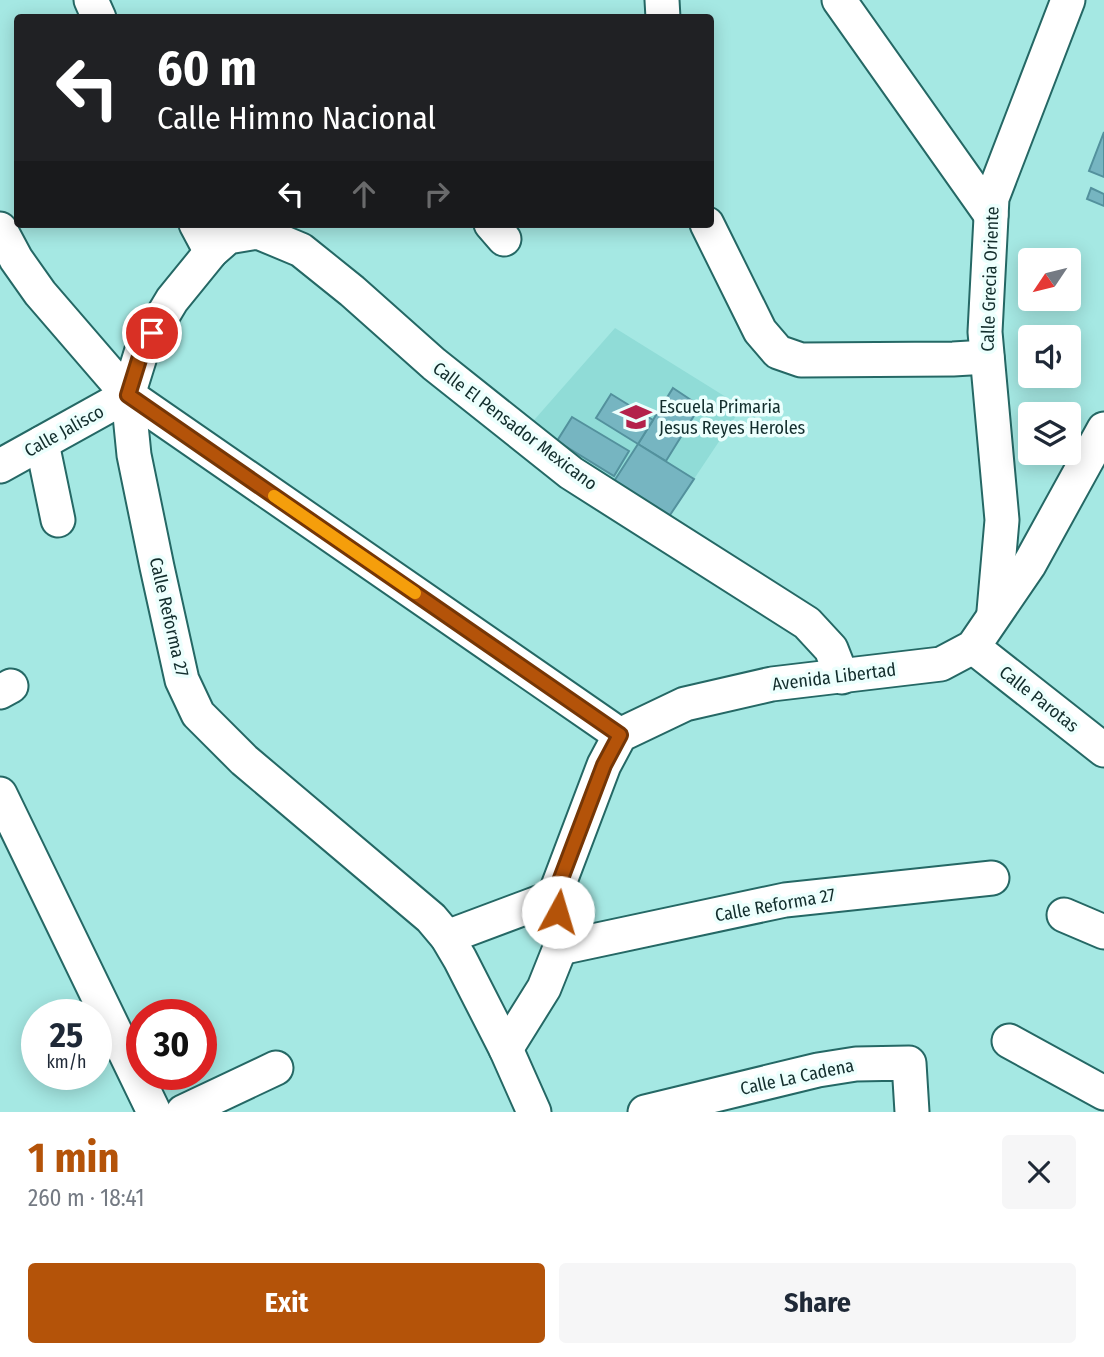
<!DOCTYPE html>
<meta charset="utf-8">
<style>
body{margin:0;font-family:"Fira Sans Condensed",sans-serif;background:#f6f6f7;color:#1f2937;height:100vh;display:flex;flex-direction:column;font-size:26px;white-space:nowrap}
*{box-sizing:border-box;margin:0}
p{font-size:23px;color:#747a83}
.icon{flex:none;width:38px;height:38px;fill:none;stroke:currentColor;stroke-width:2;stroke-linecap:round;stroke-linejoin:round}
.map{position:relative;height:1112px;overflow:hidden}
.side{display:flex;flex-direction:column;background:#fff;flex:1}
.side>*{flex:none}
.banner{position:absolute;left:14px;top:14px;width:700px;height:214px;border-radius:7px;box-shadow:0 4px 18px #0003;background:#202124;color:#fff;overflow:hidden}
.needle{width:46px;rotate:235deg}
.fabs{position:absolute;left:1018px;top:248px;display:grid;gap:14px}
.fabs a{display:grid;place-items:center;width:63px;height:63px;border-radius:7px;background:#fff;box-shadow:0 4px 18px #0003;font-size:35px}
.speed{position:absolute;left:21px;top:999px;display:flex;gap:14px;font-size:35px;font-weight:700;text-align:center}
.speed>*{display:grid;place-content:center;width:91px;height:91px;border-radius:50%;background:#fff;box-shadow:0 4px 18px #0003;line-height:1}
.speed small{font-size:18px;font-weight:400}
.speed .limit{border:10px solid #d22;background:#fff;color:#111}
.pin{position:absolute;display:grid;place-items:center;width:60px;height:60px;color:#fff;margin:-30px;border:4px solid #fff;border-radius:50%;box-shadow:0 2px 7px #0007}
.me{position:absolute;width:77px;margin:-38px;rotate:6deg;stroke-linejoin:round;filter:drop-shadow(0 0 5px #0008)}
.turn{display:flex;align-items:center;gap:24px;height:147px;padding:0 28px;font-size:32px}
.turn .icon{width:91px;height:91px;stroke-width:2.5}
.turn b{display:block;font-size:49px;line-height:60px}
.lanes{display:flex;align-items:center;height:66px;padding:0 28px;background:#0003;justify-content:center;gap:35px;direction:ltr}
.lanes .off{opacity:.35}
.round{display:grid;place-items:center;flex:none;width:74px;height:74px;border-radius:7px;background:#f6f6f7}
.headline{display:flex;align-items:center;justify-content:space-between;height:119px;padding:0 28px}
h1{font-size:42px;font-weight:700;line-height:52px;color:#b45309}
.primary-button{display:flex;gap:14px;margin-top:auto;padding:14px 28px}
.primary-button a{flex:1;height:80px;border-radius:7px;background:#b45309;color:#fff;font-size:28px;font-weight:700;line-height:80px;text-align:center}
.primary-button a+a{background:#f6f6f7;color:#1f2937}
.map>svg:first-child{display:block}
.built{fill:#90dcd7}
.building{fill:#76b5c1;stroke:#53919d;stroke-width:2}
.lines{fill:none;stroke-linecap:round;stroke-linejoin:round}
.minor-casing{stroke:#256865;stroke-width:37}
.minor{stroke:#fff;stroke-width:33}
.route-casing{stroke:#753606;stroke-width:18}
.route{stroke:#b45309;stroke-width:12}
.slow{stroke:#f59e0b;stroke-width:12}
.labels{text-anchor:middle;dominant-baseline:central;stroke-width:7;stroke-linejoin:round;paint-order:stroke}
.street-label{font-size:18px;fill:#122d2c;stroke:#ecfffd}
.poi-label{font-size:18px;fill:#122d2c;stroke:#ecfffd;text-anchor:start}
</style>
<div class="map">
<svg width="1104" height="1112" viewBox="0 0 1104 1112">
<rect width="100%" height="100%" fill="#a5e8e3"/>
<!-- built -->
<polygon class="built" points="615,328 742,407 666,521 528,427"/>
<!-- building -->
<g class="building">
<polygon points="1104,132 1104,177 1089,171"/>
<polygon points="1091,188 1104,194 1104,206 1087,199"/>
<polygon points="673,388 700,406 666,461 638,444"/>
<polygon points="611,394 653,420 638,444 596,418"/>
<polygon points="572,417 629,451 614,476 557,441"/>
<polygon points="638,444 694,479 666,521 611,486"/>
</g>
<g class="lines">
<!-- minor casing -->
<g class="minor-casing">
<g id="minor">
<polyline points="91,0 99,18"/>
<polyline points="662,0 663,18"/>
<polyline points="839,0 991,215"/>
<polyline points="196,224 211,252"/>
<polyline points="491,224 504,239"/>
<polyline points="707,224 760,331 778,352 801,360 953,359 987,357"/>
<polyline points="0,229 16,259 40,293 128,395 134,455 157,567 182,680 198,714 244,760 431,918 447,937 460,959 506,1049 534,1112"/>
<polyline points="128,395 142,350 172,300 211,252 228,237 258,232 301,250 352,291 434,364 571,473 807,623 831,649 842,677"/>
<polyline points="128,395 620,735"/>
<polyline points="42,443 58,520"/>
<polyline points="0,466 128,395"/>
<polyline points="994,611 1002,520 985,332 992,198 1068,0"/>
<polyline points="973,647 1104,750"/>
<polyline points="0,692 11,686"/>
<polyline points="0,794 154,1112"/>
<polyline points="1064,915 1104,932"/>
<polyline points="447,937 554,897"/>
<polyline points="560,948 785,900 992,878"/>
<polyline points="1009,1041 1104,1093"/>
<polyline points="506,1049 544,988 560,948 562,926 554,897 604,765 620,735 685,704 772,684 941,664 973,647 1029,565 1104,429"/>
<polyline points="183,1112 276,1068"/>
<polyline points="645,1112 818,1070 856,1064 909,1063 912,1112"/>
</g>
</g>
<!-- minor -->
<use href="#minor" class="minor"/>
</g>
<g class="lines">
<!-- route casing -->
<g class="route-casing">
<polyline id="route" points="152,333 142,350 128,395 620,735 604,765 554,897 558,912"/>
</g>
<!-- route -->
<use href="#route" class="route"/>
<!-- slow -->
<polyline class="slow" points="274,496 415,593"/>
</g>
<!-- icons -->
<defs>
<g id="school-bare" transform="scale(2.415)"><path d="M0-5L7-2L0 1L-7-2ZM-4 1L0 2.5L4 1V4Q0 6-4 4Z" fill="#b3224b" stroke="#ecfffd" stroke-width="2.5" paint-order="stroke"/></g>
</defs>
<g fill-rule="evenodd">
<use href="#school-bare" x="636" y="417"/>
</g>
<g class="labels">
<!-- street labels -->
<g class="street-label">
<text transform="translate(990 279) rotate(-88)">Calle Grecia Oriente</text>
<text transform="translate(515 426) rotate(37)">Calle El Pensador Mexicano</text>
<text transform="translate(64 431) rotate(-29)">Calle Jalisco</text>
<text transform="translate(169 617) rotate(77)">Calle Reforma 27</text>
<text transform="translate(834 677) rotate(-7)">Avenida Libertad</text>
<text transform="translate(1039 699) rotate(38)">Calle Parotas</text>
<text transform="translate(775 905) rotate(-10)">Calle Reforma 27</text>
<text transform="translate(797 1077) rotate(-12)">Calle La Cadena</text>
</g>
<!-- poi labels -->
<g class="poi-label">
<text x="659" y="407">Escuela Primaria<tspan x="659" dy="21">Jesus Reyes Heroles</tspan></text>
</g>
</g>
</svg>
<div class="fabs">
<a><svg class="needle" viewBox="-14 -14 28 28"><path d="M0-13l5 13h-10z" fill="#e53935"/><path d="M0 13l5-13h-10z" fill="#747a83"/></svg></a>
<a><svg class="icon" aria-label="sound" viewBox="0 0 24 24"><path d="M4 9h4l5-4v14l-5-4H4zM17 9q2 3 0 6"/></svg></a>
<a><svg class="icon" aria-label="layers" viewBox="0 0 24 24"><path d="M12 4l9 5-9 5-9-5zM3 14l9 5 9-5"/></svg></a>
</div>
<div class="speed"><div>25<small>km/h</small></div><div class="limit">30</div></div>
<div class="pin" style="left:152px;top:333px;background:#d93025"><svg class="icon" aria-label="arrive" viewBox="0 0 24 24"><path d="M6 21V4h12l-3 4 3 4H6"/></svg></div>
<svg class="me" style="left:558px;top:912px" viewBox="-20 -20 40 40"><circle r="19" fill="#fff"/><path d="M0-13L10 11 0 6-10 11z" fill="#b45309"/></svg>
<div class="banner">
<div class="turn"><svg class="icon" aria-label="left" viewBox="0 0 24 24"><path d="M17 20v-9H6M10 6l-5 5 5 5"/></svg><div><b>60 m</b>Calle Himno Nacional</div></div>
<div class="lanes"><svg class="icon" aria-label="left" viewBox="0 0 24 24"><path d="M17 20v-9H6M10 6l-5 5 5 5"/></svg><svg class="icon off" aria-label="ahead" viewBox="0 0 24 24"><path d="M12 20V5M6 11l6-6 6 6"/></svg><svg class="icon off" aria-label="right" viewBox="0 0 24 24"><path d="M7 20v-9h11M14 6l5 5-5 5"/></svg></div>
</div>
</div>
<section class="side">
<div class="headline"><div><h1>1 min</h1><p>260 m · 18:41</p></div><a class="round"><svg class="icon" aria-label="close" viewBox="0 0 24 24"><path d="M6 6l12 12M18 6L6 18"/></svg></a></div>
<div class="primary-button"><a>Exit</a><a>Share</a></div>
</section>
